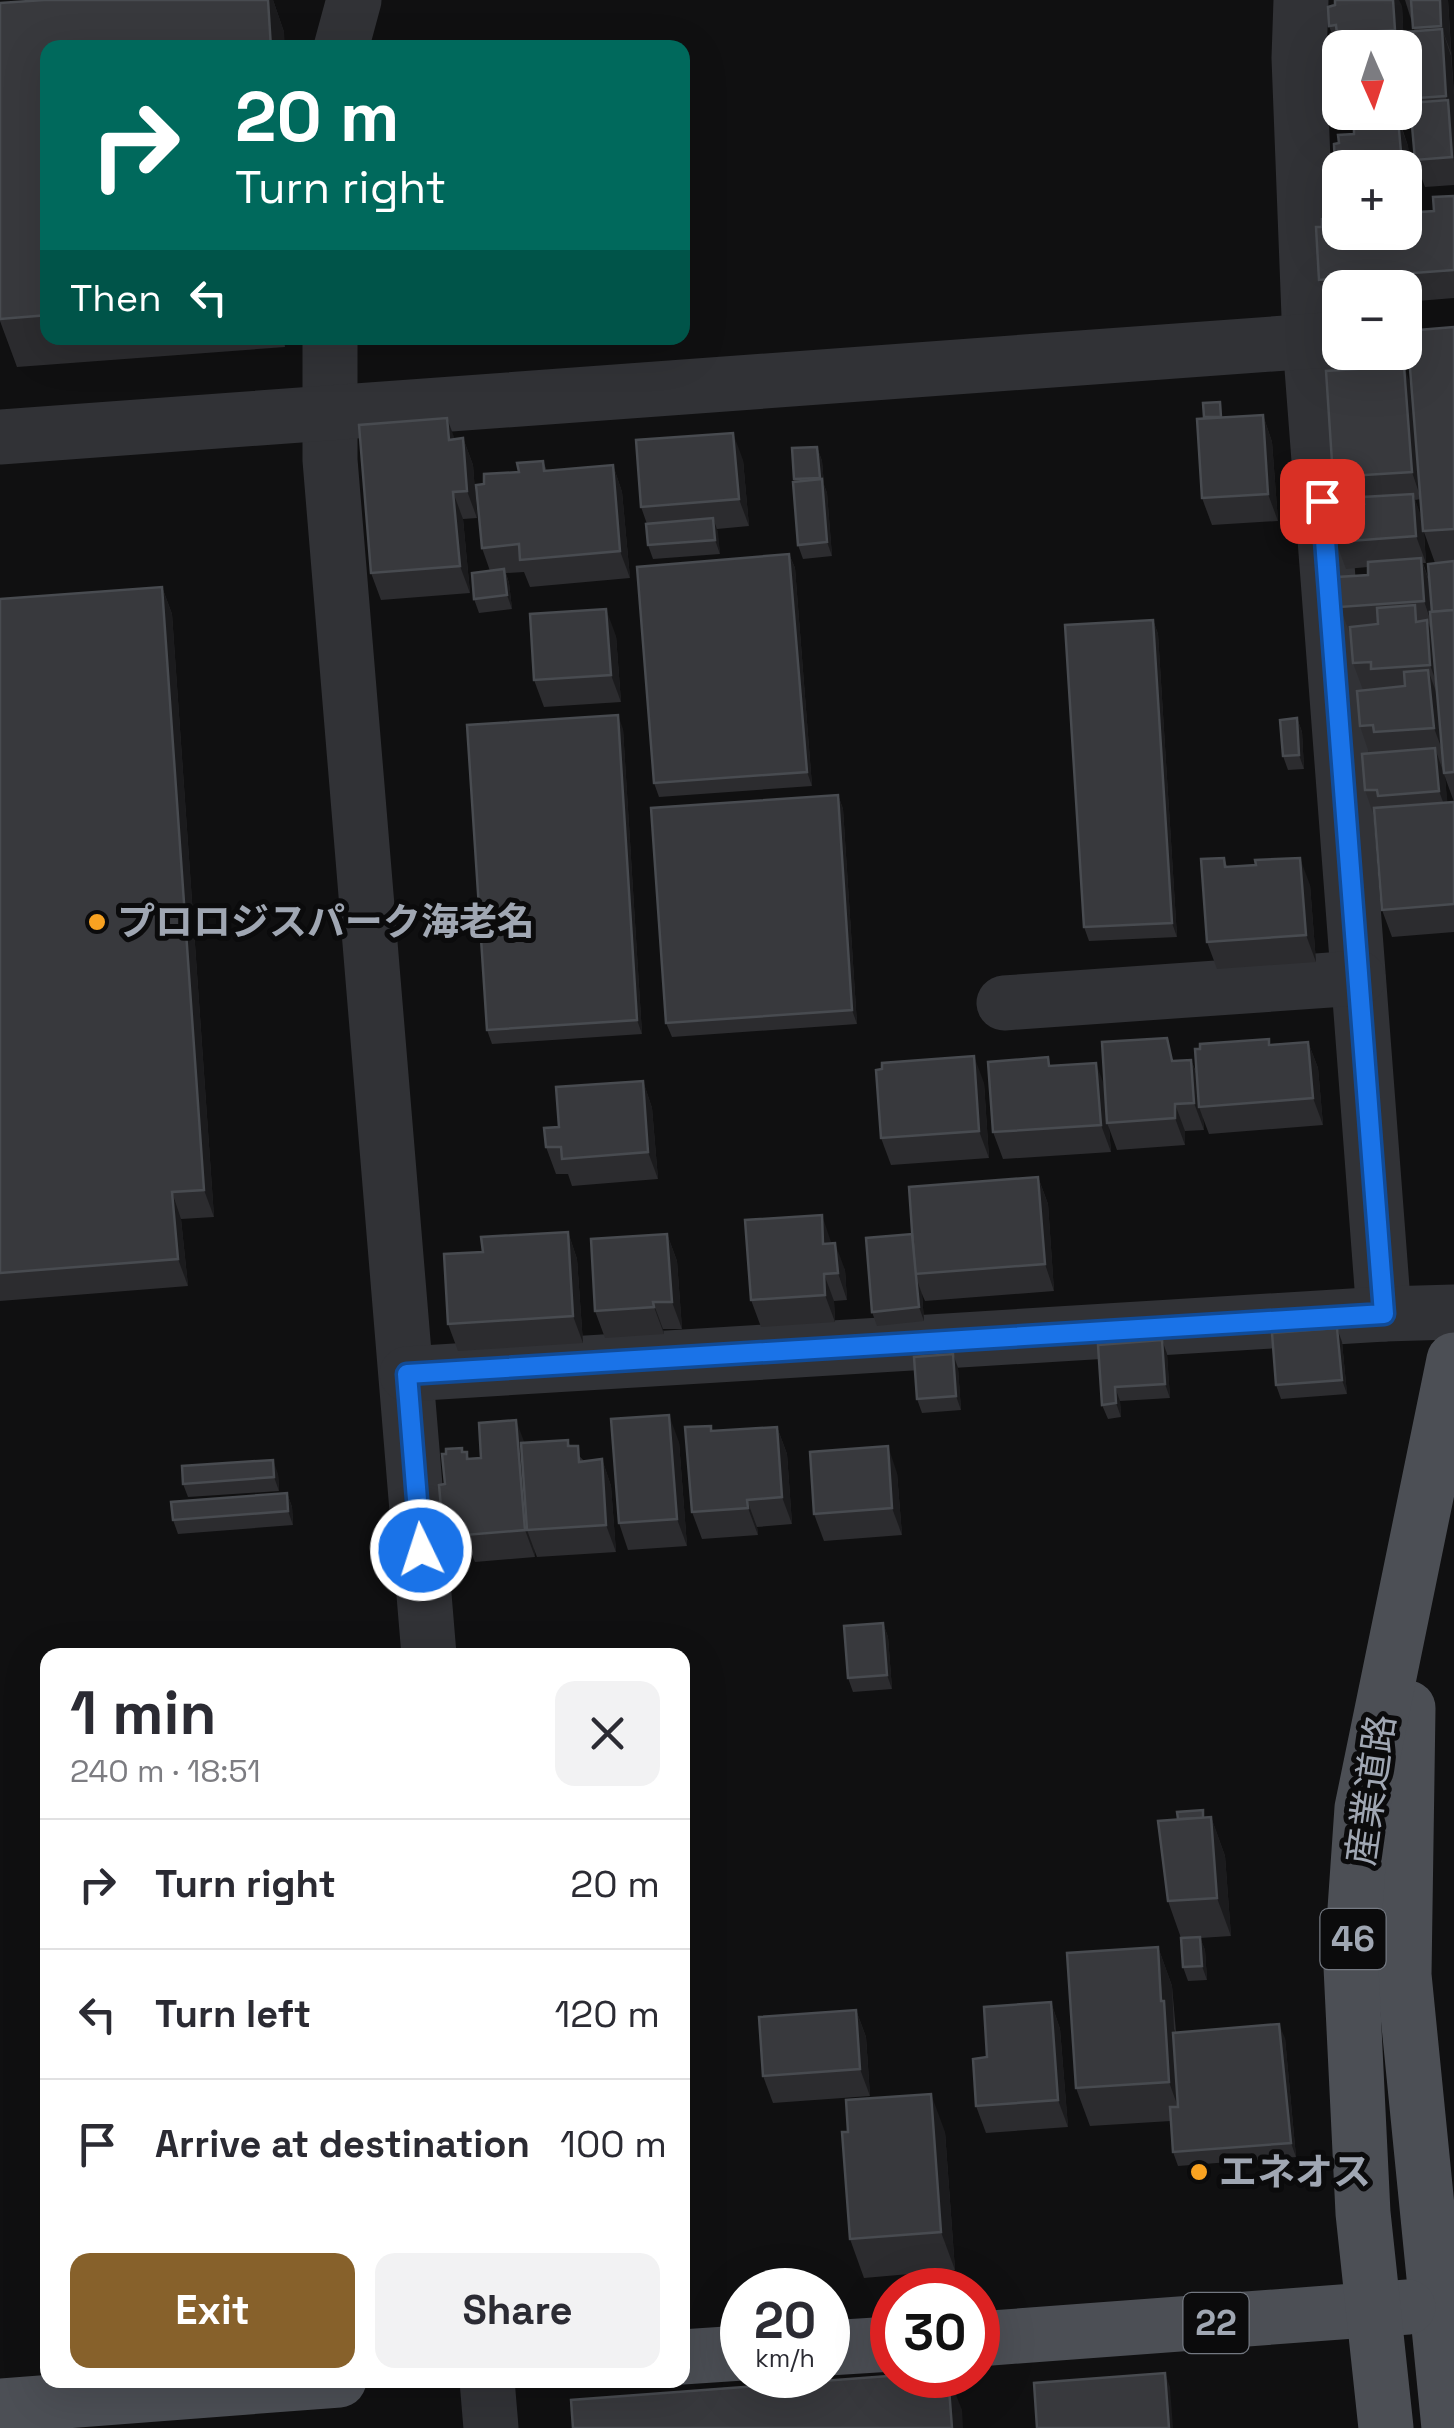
<!DOCTYPE html>
<meta charset="utf-8">
<style>
body{margin:0;font-family:"Space Grotesk","Noto Sans JP",sans-serif;background:#f2f2f3;color:#2b2b33;height:100vh;display:flex;flex-direction:column;font-size:38px;white-space:nowrap}
*{box-sizing:border-box;margin:0}
p{font-size:32px;color:#7c7c81}
.icon{flex:none;width:55px;height:55px;fill:none;stroke:currentColor;stroke-width:2;stroke-linecap:round;stroke-linejoin:round}
.map{position:relative;flex:1;overflow:hidden}
.sheet{position:absolute;left:40px;top:1648px;width:650px;height:740px;display:flex;flex-direction:column;background:#fff;border-radius:20px;box-shadow:0 10px 40px #0002}
.sheet>*{flex:none}
.guide{position:absolute;left:40px;top:40px;width:650px;height:305px;border-radius:20px;box-shadow:0 10px 40px #0002;background:#00695c;color:#fff;overflow:hidden}
.needle{width:65px;rotate:177deg}
.buttons{position:absolute;left:1322px;top:30px;display:grid;gap:20px}
.buttons a{display:grid;place-items:center;width:100px;height:100px;border-radius:20px;background:#fff;box-shadow:0 10px 40px #0002;font-size:50px}
.speed{position:absolute;left:720px;top:2268px;display:flex;gap:20px;font-size:50px;font-weight:700;text-align:center}
.speed>*{display:grid;place-content:center;width:130px;height:130px;border-radius:50%;background:#fff;box-shadow:0 10px 40px #0002;line-height:1}
.speed small{font-size:25px;font-weight:400}
.speed .limit{border:15px solid #d22;background:#fff;color:#111}
.pin{position:absolute;display:grid;place-items:center;width:85px;height:85px;color:#fff;margin:-42px;border-radius:20px;box-shadow:0 5px 15px #0006}
.me{position:absolute;width:110px;margin:-55px;rotate:356deg;stroke-linejoin:round;filter:drop-shadow(0 0 8px #0008)}
.turn{display:flex;align-items:center;gap:35px;height:210px;padding:0 30px;font-size:45px}
.turn .icon{width:130px;height:130px;stroke-width:2.5}
.turn b{display:block;font-size:70px;line-height:85px}
.then{display:flex;align-items:center;height:95px;padding:0 30px;background:#0003;gap:20px;font-size:38px}
.round{display:grid;place-items:center;flex:none;width:105px;height:105px;border-radius:20px;background:#f2f2f3}
.headline{display:flex;align-items:center;justify-content:space-between;height:170px;padding:0 30px}
h1{font-size:60px;font-weight:800;line-height:75px}
.primary-button{display:flex;gap:20px;margin-top:auto;padding:20px 30px}
.primary-button a{flex:1;height:115px;border-radius:20px;background:#87612b;color:#fff;font-size:40px;font-weight:800;line-height:115px;text-align:center}
.primary-button a+a{background:#f2f2f3;color:#2b2b33}
ul{padding:0;list-style:none}
li{display:flex;align-items:center;gap:30px;height:130px;padding:0 30px;border-top:2px solid #e1e1e2}
li div{flex:1}
li b{display:block;font-size:38px}
li em{font-style:normal}
.map>svg:first-child{display:block}
.lines{fill:none;stroke-linecap:round;stroke-linejoin:round}
.minor{stroke:#313236;stroke-width:55}
.primary{stroke:#4c4f55;stroke-width:55}
.wall{fill:#2c2c2f;fill-rule:evenodd}
.shaded-wall{fill:#1b1b1d}
.building{fill:#38393d;stroke:#484b50;stroke-width:2.5}
.route-casing{stroke:#114b97;stroke-width:25}
.route{stroke:#1a73e8;stroke-width:18}
.poi-dot{fill:#f8a221;stroke:#0b0b0c;stroke-width:4}
.labels{text-anchor:middle;dominant-baseline:central;stroke-width:10;stroke-linejoin:round;paint-order:stroke}
.shield{fill:#0b0b0c;stroke:#737881;stroke-width:2.5}
.shield-label{font-size:35px;font-weight:bold;fill:#a0a7b3}
.poi-label{font-size:38px;font-weight:bold;fill:#a0a7b3;stroke:#0b0b0c;text-anchor:start}
.street-label{font-size:38px;fill:#a0a7b3;stroke:#0b0b0c}
</style>
<div class="map">
<svg width="1454" height="2428" viewBox="0 0 1454 2428">
<rect width="100%" height="100%" fill="#101011"/>
<g class="lines">
<!-- minor -->
<g class="minor">
<polyline points="1301,0 1299,58 1310,342 1384,1314"/>
<polyline points="341,48 354,0"/>
<polyline points="330,338 330,460 429,1655"/>
<polyline points="0,437 1340,339"/>
<polyline points="1004,1003 1358,978"/>
<polyline points="407,1374 1384,1314 1454,1312"/>
<polyline points="487,2380 491,2428"/>
</g>
<!-- primary -->
<g class="primary">
<polyline points="1408,1708 1404,1975 1449,2428"/>
<polyline points="978,2339 1408,2307"/>
<polyline points="828,2348 892,2344"/>
<polyline points="682,2357 742,2353"/>
<polyline points="0,2406 339,2380"/>
<polyline points="1386,2428 1363,2213 1351,1967 1362,1808 1454,1360"/>
</g>
</g>
<!-- wall -->
<g class="wall">
<polygon points="44,0 273,0 284,32 48,48 48,338 284,338 285,347 17,367 0,321 0,3"/>
<polygon points="1405,0 1448,0 1454,96 1454,185 1425,187 1415,160 1419,102 1409,68 1415,32"/>
<polygon points="1335,5 1402,6 1404,48 1340,48 1339,53 1329,26"/>
<polygon points="1405,72 1407,77 1410,124 1401,125 1408,146 1412,190 1405,191 1405,168 1340,168 1340,182 1335,168 1339,143 1354,134 1354,128 1353,128 1350,120 1344,121 1341,112 1405,112"/>
<polygon points="1340,74 1340,110 1334,94"/>
<polygon points="1454,196 1454,298 1405,302 1405,288 1340,288 1340,306 1329,307 1319,280 1434,211"/>
<path d="M1454 327V802L1445 777 1447 802H1454V932L1392 937 1382 910 1374 816 1365 790 1369 753 1360 726 1363 690 1353 663 1350 634 1340 607 1368 575V567L1346 569 1336 542 1364 504V503L1343 504 1333 477 1412 386ZM1421 499 1422 520 1415 500ZM1424 532 1435 563 1430 583 1423 563H1426Z"/>
<polygon points="1263,415 1272,442 1278,521 1212,525 1202,498 1225,418"/>
<polygon points="463,438 473,465 477,518 463,519 470,593 381,600 371,573 455,439"/>
<polygon points="817,447 822,461 824,485 827,493 832,556 803,559 798,545 794,479"/>
<polygon points="743,460 749,526 717,529 720,554 653,559 648,545 647,524 641,507"/>
<polygon points="543,461 547,471 613,465 622,492 630,578 530,587 524,572 506,573 509,583 512,609 479,613 474,599 490,571 482,548 484,484"/>
<polygon points="789,554 795,568 812,786 659,797 654,783"/>
<polygon points="162,587 172,614 214,1217 181,1219 188,1286 0,1301 0,599"/>
<polygon points="1153,620 1158,634 1177,937 1089,941 1084,927"/>
<polygon points="616,636 621,702 544,707 534,680"/>
<polygon points="1297,718 1302,732 1304,769 1288,770 1283,756"/>
<polygon points="623,729 642,1034 492,1044 487,1030"/>
<polygon points="838,795 843,809 857,1024 672,1037 666,1023"/>
<polygon points="1224,858 1227,866 1256,865 1310,885 1316,962 1217,969 1207,942"/>
<polygon points="1308,1042 1318,1068 1323,1125 1209,1134 1203,1118 1204,1130 1185,1131 1185,1145 1117,1150 1109,1128 1111,1152 1003,1159 993,1132 1052,1066 1105,1086 1176,1061 1191,1060 1197,1074 1271,1044"/>
<polygon points="882,1069 984,1083 989,1158 891,1165 881,1138"/>
<polygon points="643,1081 652,1108 658,1179 572,1186 568,1174 556,1174 546,1147 559,1127"/>
<polygon points="1038,1177 1048,1204 1054,1291 925,1301 922,1294 924,1321 877,1326 872,1312 912,1234"/>
<polygon points="568,1232 577,1259 583,1343 458,1351 448,1324"/>
<polygon points="667,1234 677,1261 682,1329 663,1329 664,1334 605,1338 595,1311"/>
<polygon points="831,1243 845,1270 847,1300 834,1301 835,1322 761,1327 751,1300"/>
<polygon points="1162,1340 1167,1354 1170,1398 1120,1401 1121,1417 1108,1419 1102,1405 1098,1345"/>
<polygon points="1342,1342 1347,1394 1281,1399 1276,1385"/>
<polygon points="953,1354 958,1368 961,1410 922,1413 917,1399"/>
<polygon points="777,1427 787,1454 792,1524 757,1527 758,1535 702,1539 692,1512 713,1431"/>
<polygon points="568,1440 570,1446 584,1461 602,1459 611,1486 616,1552 537,1557 534,1549 535,1557 475,1562 472,1555 452,1557 443,1530 445,1484 463,1452 467,1452 469,1459 481,1458 524,1443"/>
<polygon points="679,1442 687,1546 628,1550 619,1523"/>
<polygon points="897,1473 902,1535 824,1541 814,1514"/>
<polygon points="278,1474 279,1491 188,1497 183,1484"/>
<polygon points="287,1493 292,1507 293,1525 178,1534 173,1520"/>
<polygon points="883,1623 888,1637 892,1689 853,1692 848,1678"/>
<polygon points="1211,1817 1225,1856 1231,1936 1200,1938 1205,1950 1207,1980 1188,1981 1183,1967 1181,1938 1168,1901 1206,1818"/>
<polygon points="1158,1947 1172,1986 1176,2032 1285,2038 1296,2157 1178,2166 1173,2152 1171,2121 1090,2126 1076,2088"/>
<polygon points="1051,2002 1060,2029 1068,2127 986,2133 976,2106 987,2057"/>
<polygon points="856,2010 866,2037 870,2096 773,2103 763,2076"/>
<polygon points="848,2132 945,2132 955,2270 864,2278 850,2239"/>
</g>
<!-- shaded-wall -->
<g class="shaded-wall">
<polygon points="268,0 273,0 284,32 285,48 271,48"/>
<polygon points="1393,0 1399,0 1402,6 1404,48 1402,48 1395,30"/>
<polygon points="1440,0 1448,0 1451,53 1441,26"/>
<polygon points="1442,29 1451,56 1454,96 1454,162 1446,96"/>
<polygon points="1405,72 1407,77 1410,124 1405,110"/>
<polygon points="1398,119 1408,146 1412,190 1402,163"/>
<polygon points="1404,366 1414,393 1421,499 1412,472"/>
<polygon points="1263,415 1272,442 1278,521 1268,494"/>
<polygon points="447,418 457,445 449,440"/>
<polygon points="733,433 743,460 749,526 739,499"/>
<polygon points="463,438 473,465 477,518 467,491"/>
<polygon points="817,447 822,461 824,485 827,493 832,556 827,542 822,485 820,478"/>
<polygon points="613,465 622,492 630,578 620,551"/>
<polygon points="453,492 463,519 470,593 460,566"/>
<polygon points="1413,494 1423,521 1426,563 1416,536"/>
<polygon points="713,518 718,532 720,554 715,540"/>
<polygon points="789,554 795,568 812,786 807,772"/>
<polygon points="1421,558 1430,585 1433,628 1424,601"/>
<polygon points="504,569 509,583 512,609 507,595"/>
<polygon points="162,587 172,614 214,1217 204,1190"/>
<polygon points="606,609 616,636 621,702 611,675"/>
<polygon points="1153,620 1158,634 1177,937 1172,923"/>
<polygon points="1427,620 1437,647 1440,692 1430,665"/>
<polygon points="1428,670 1438,697 1444,755 1434,728"/>
<polygon points="618,715 623,729 642,1034 637,1020"/>
<polygon points="1297,718 1302,732 1304,769 1299,755"/>
<polygon points="1435,748 1445,777 1449,818 1439,791"/>
<polygon points="838,795 843,809 857,1024 852,1010"/>
<polygon points="1300,858 1310,885 1316,962 1306,935"/>
<polygon points="1308,1042 1318,1068 1323,1125 1313,1098"/>
<polygon points="974,1056 984,1083 989,1158 979,1131"/>
<polygon points="1191,1060 1201,1087 1199,1107 1203,1118 1204,1130 1194,1103"/>
<polygon points="1096,1063 1106,1090 1107,1123 1109,1128 1111,1152 1101,1125"/>
<polygon points="643,1081 652,1108 658,1179 648,1152"/>
<polygon points="1175,1104 1185,1131 1185,1145 1175,1118"/>
<polygon points="1038,1177 1048,1204 1054,1291 1045,1264"/>
<polygon points="172,1192 181,1219 188,1286 178,1259"/>
<polygon points="822,1215 831,1242 833,1271 823,1244"/>
<polygon points="568,1232 577,1259 583,1343 573,1316"/>
<polygon points="667,1234 677,1261 682,1329 672,1302"/>
<polygon points="835,1243 845,1270 847,1300 838,1273"/>
<polygon points="824,1274 834,1301 835,1322 825,1295"/>
<polygon points="917,1280 922,1294 924,1321 919,1307"/>
<polygon points="653,1302 663,1329 664,1334 654,1307"/>
<polygon points="1337,1328 1342,1342 1347,1394 1342,1380"/>
<polygon points="1162,1340 1167,1354 1170,1398 1165,1384"/>
<polygon points="953,1354 958,1368 961,1410 956,1396"/>
<polygon points="1115,1387 1120,1401 1121,1417 1116,1403"/>
<polygon points="669,1415 679,1442 687,1546 677,1519"/>
<polygon points="516,1420 526,1447 527,1530 534,1549 535,1557 525,1530"/>
<polygon points="777,1427 787,1454 792,1524 782,1497"/>
<polygon points="888,1446 897,1473 902,1535 892,1508"/>
<polygon points="602,1459 611,1486 616,1552 606,1525"/>
<polygon points="273,1460 278,1474 279,1491 274,1477"/>
<polygon points="287,1493 292,1507 293,1525 288,1511"/>
<polygon points="747,1500 757,1527 758,1535 748,1508"/>
<polygon points="883,1623 888,1637 892,1689 887,1675"/>
<polygon points="1211,1817 1225,1856 1231,1936 1217,1898"/>
<polygon points="1200,1937 1205,1950 1207,1980 1202,1966"/>
<polygon points="1158,1947 1172,1986 1174,2029 1178,2039 1183,2121 1169,2082"/>
<polygon points="1051,2002 1060,2029 1068,2127 1058,2100"/>
<polygon points="856,2010 866,2037 870,2096 860,2069"/>
<polygon points="1279,2024 1285,2038 1296,2157 1291,2143"/>
<polygon points="931,2094 945,2132 955,2270 941,2232"/>
<polygon points="1165,2373 1170,2387 1173,2428 1169,2428"/>
<polygon points="948,2375 962,2410 963,2428 952,2428"/>
</g>
<!-- building -->
<g class="building">
<polygon points="44,0 268,0 271,48 48,48 48,315 0,319 0,3"/>
<polygon points="1335,0 1393,0 1395,30 1337,34 1336,25 1329,26 1328,7 1335,5"/>
<polygon points="1411,0 1440,0 1441,26 1413,28"/>
<polygon points="1442,29 1446,96 1418,98 1416,68 1409,68 1406,32"/>
<polygon points="1333,74 1340,74 1340,93 1334,94"/>
<polygon points="1448,100 1452,157 1415,160 1410,103"/>
<polygon points="1398,119 1402,163 1335,168 1334,144 1339,143 1338,135 1354,134 1354,122"/>
<polygon points="1454,196 1454,270 1319,280 1316,227 1322,227 1322,219 1340,217 1340,232 1405,232 1405,213 1434,211 1433,197"/>
<polygon points="1454,327 1454,529 1423,531 1407,331"/>
<polygon points="1404,366 1412,472 1333,477 1326,371"/>
<polygon points="1220,402 1221,417 1204,417 1203,403"/>
<polygon points="1263,415 1268,494 1202,498 1197,419"/>
<polygon points="447,418 449,440 463,438 467,491 453,492 460,566 371,573 359,425"/>
<polygon points="733,433 739,499 641,507 636,440"/>
<polygon points="817,447 820,478 794,479 792,448"/>
<polygon points="543,461 544,471 613,465 620,551 520,560 519,544 482,548 476,485 484,484 484,474 519,472 517,463"/>
<polygon points="822,479 827,542 798,545 793,482"/>
<polygon points="1413,494 1416,536 1336,542 1334,507 1364,504 1363,497"/>
<polygon points="713,518 715,540 648,545 646,524"/>
<polygon points="789,554 807,772 654,783 637,567"/>
<polygon points="1421,558 1424,601 1340,607 1338,577 1368,575 1368,562"/>
<polygon points="1454,561 1454,610 1432,612 1428,564"/>
<polygon points="504,569 507,595 474,599 472,573"/>
<polygon points="162,587 204,1190 172,1192 178,1259 0,1273 0,599"/>
<polygon points="1415,605 1416,622 1427,620 1430,665 1371,669 1371,662 1353,663 1350,627 1378,624 1377,608"/>
<polygon points="606,609 611,675 534,680 530,614"/>
<polygon points="1454,610 1454,772 1444,773 1430,612"/>
<polygon points="1153,620 1172,923 1084,927 1065,625"/>
<polygon points="1428,670 1434,728 1374,732 1373,725 1360,726 1357,691 1405,686 1404,672"/>
<polygon points="618,715 637,1020 487,1030 467,725"/>
<polygon points="1297,718 1299,755 1283,756 1280,720"/>
<polygon points="1435,748 1439,791 1378,796 1377,790 1365,790 1362,754"/>
<polygon points="838,795 852,1010 666,1023 651,808"/>
<polygon points="1454,802 1454,904 1382,910 1374,808"/>
<polygon points="1224,858 1225,867 1256,865 1255,860 1300,858 1306,935 1207,942 1201,859"/>
<polygon points="1167,1038 1172,1061 1191,1060 1194,1103 1175,1104 1175,1118 1107,1123 1102,1042"/>
<polygon points="1269,1039 1269,1045 1308,1042 1313,1098 1199,1107 1195,1049 1200,1049 1200,1044"/>
<polygon points="974,1056 979,1131 881,1138 876,1070 882,1069 882,1063"/>
<polygon points="1048,1057 1049,1066 1096,1063 1101,1125 993,1132 988,1062"/>
<polygon points="643,1081 648,1152 562,1159 561,1147 546,1147 544,1128 559,1127 556,1087"/>
<polygon points="1038,1177 1045,1264 915,1274 909,1187"/>
<polygon points="822,1215 823,1244 835,1243 838,1273 824,1274 825,1295 751,1300 745,1220"/>
<polygon points="568,1232 573,1316 448,1324 444,1254 483,1252 481,1237"/>
<polygon points="667,1234 672,1302 653,1302 654,1307 595,1311 591,1239"/>
<polygon points="912,1234 919,1307 872,1312 866,1238"/>
<polygon points="1337,1328 1342,1380 1276,1385 1272,1333"/>
<polygon points="1162,1340 1165,1384 1115,1387 1116,1403 1102,1405 1098,1345"/>
<polygon points="953,1354 956,1396 917,1399 914,1357"/>
<polygon points="669,1415 677,1519 619,1523 611,1419"/>
<polygon points="516,1420 525,1530 465,1535 464,1528 443,1530 439,1485 445,1484 442,1454 446,1454 446,1449 462,1448 462,1452 467,1452 467,1459 481,1458 479,1423"/>
<polygon points="711,1426 711,1431 777,1427 782,1497 747,1500 748,1508 692,1512 685,1427"/>
<polygon points="568,1440 568,1446 578,1446 579,1462 602,1459 606,1525 527,1530 521,1443"/>
<polygon points="888,1446 892,1508 814,1514 810,1452"/>
<polygon points="273,1460 274,1477 183,1484 182,1466"/>
<polygon points="287,1493 288,1511 173,1520 171,1502"/>
<polygon points="883,1623 887,1675 848,1678 844,1626"/>
<polygon points="1203,1810 1203,1818 1178,1819 1177,1812"/>
<polygon points="1211,1817 1217,1898 1168,1901 1158,1821"/>
<polygon points="1200,1937 1202,1966 1183,1967 1181,1938"/>
<polygon points="1158,1947 1161,2001 1164,2001 1169,2082 1076,2088 1067,1953"/>
<polygon points="1051,2002 1058,2100 976,2106 973,2059 987,2057 984,2007"/>
<polygon points="856,2010 860,2069 763,2076 759,2017"/>
<polygon points="1279,2024 1291,2143 1173,2152 1170,2107 1178,2107 1173,2033"/>
<polygon points="931,2094 941,2232 850,2239 842,2132 848,2132 846,2100"/>
<polygon points="1165,2373 1169,2428 1037,2428 1034,2383"/>
<polygon points="902,2375 948,2375 952,2428 573,2428 571,2400"/>
</g>
<g class="lines">
<!-- route casing -->
<g class="route-casing">
<polyline id="route" points="421,1550 407,1374 1384,1314 1322,501"/>
</g>
<!-- route -->
<use href="#route" class="route"/>
</g>
<!-- markers -->
<g class="poi-dot">
<circle cx="97" cy="922" r="10"/>
<circle cx="1199" cy="2172" r="10"/>
</g>
<g class="labels">
<!-- shield labels -->
<g class="shield">
<rect x="1320.5" y="1909" width="65" height="60" rx="8"/>
<rect x="1183.5" y="2293" width="65" height="60" rx="8"/>
</g>
<g class="shield-label">
<text x="1353" y="1939">46</text>
<text x="1216" y="2323">22</text>
</g>
<!-- poi labels -->
<g class="poi-label">
<text x="117" y="922">プロロジスパーク海老名</text>
<text x="1219" y="2172">エネオス</text>
</g>
<!-- street labels -->
<g class="street-label">
<text transform="translate(1371 1790) rotate(-82)">産業道路</text>
</g>
</g>
</svg>
<div class="buttons">
<a><svg class="needle" viewBox="-14 -14 28 28"><path d="M0-13l5 13h-10z" fill="#e53935"/><path d="M0 13l5-13h-10z" fill="#7c7c81"/></svg></a>
<a>+</a>
<a>−</a>
</div>
<div class="speed"><div>20<small>km/h</small></div><div class="limit">30</div></div>
<div class="pin" style="left:1322px;top:501px;background:#d93025"><svg class="icon" aria-label="arrive" viewBox="0 0 24 24"><path d="M6 21V4h12l-3 4 3 4H6"/></svg></div>
<svg class="me" style="left:421px;top:1550px" viewBox="-20 -20 40 40"><circle r="17" fill="#1a73e8" stroke="#fff" stroke-width="3"/><path d="M0-11L8 9 0 5-8 9z" fill="#fff"/></svg>
<div class="guide">
<div class="turn"><svg class="icon" aria-label="right" viewBox="0 0 24 24"><path d="M7 20v-9h11M14 6l5 5-5 5"/></svg><div><b>20 m</b>Turn right</div></div>
<div class="then">Then<svg class="icon" aria-label="left" viewBox="0 0 24 24"><path d="M17 20v-9H6M10 6l-5 5 5 5"/></svg></div>
</div>
<section class="sheet">
<div class="headline"><div><h1>1 min</h1><p>240 m · 18:51</p></div><a class="round"><svg class="icon" aria-label="close" viewBox="0 0 24 24"><path d="M6 6l12 12M18 6L6 18"/></svg></a></div>
<ul>
<li><svg class="icon" aria-label="right" viewBox="0 0 24 24"><path d="M7 20v-9h11M14 6l5 5-5 5"/></svg><div><b>Turn right</b></div><em>20 m</em></li>
<li><svg class="icon" aria-label="left" viewBox="0 0 24 24"><path d="M17 20v-9H6M10 6l-5 5 5 5"/></svg><div><b>Turn left</b></div><em>120 m</em></li>
<li><svg class="icon" aria-label="arrive" viewBox="0 0 24 24"><path d="M6 21V4h12l-3 4 3 4H6"/></svg><div><b>Arrive at destination</b></div><em>100 m</em></li>
</ul>
<div class="primary-button"><a>Exit</a><a>Share</a></div>
</section>
</div>
